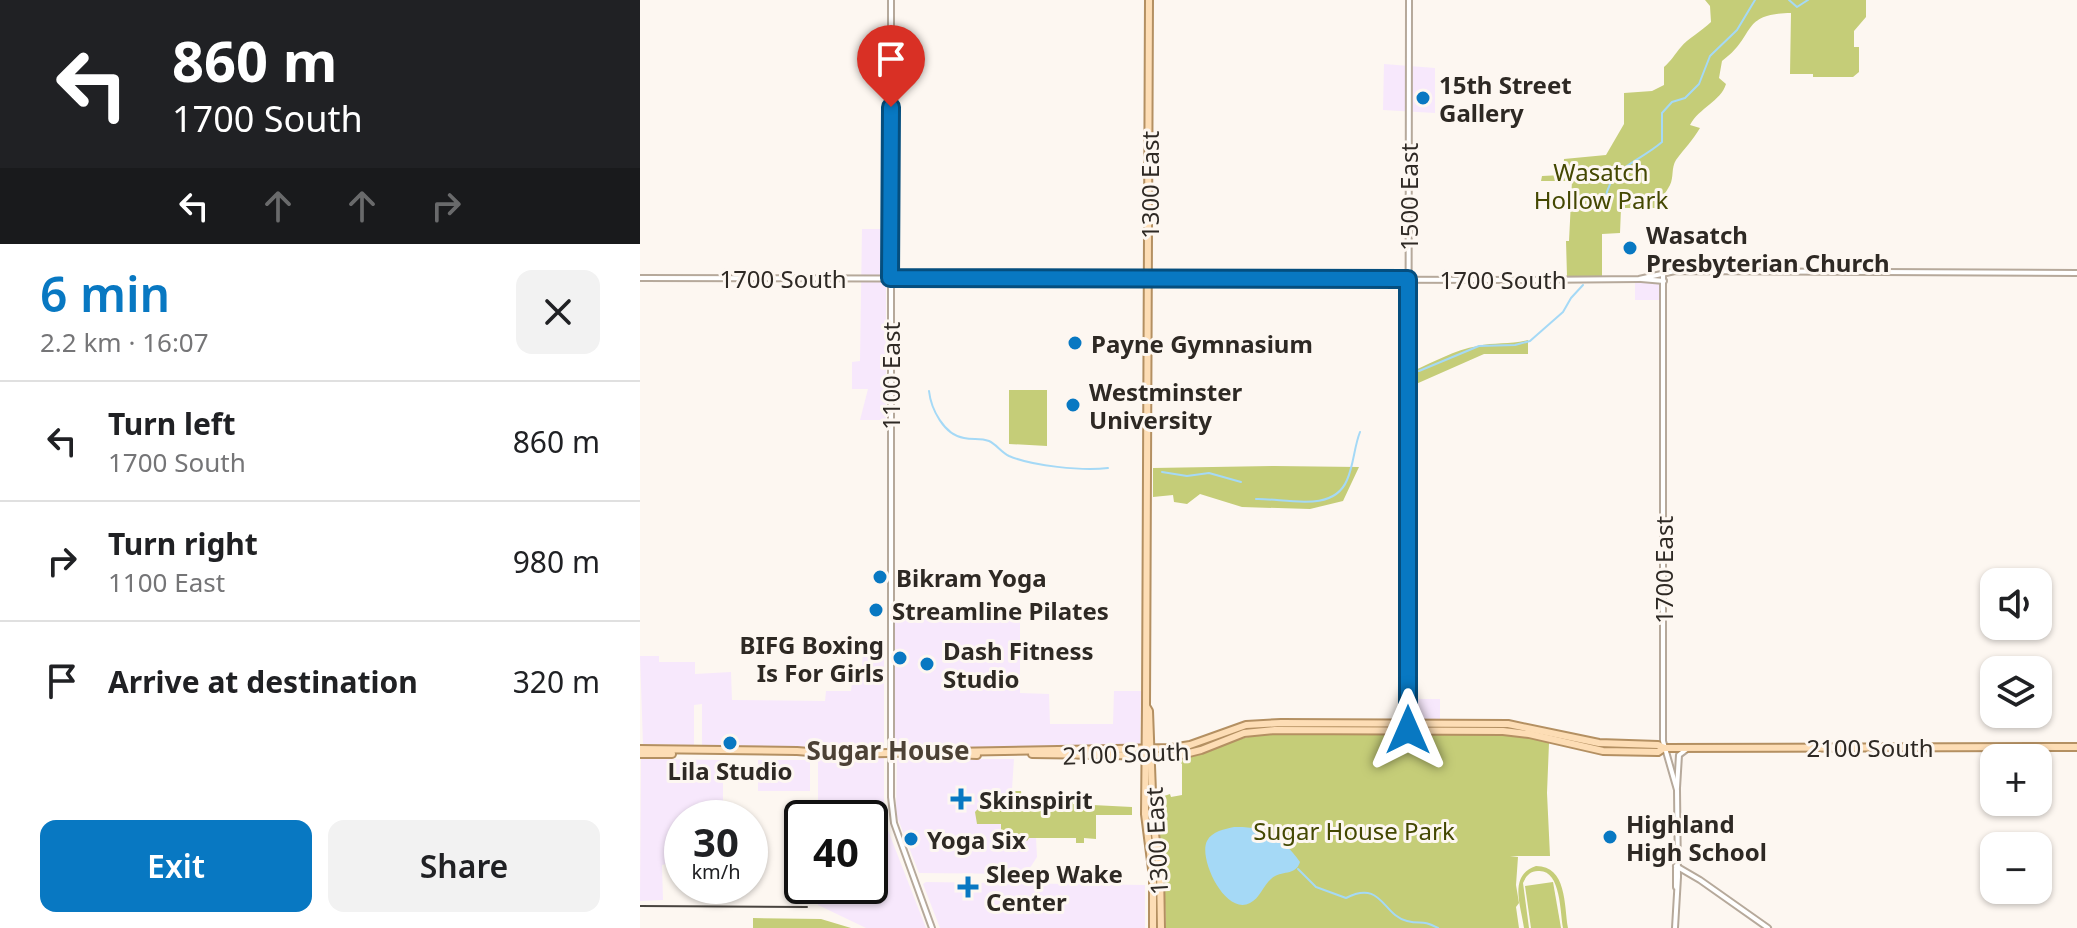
<!DOCTYPE html>
<meta charset="utf-8">
<style>
body{margin:0;font-family:"Noto Sans",sans-serif;background:#f2f2f2;color:#202124;height:100vh;display:flex;flex-direction:column;font-size:30px;white-space:nowrap}
*{box-sizing:border-box;margin:0}
p{font-size:26px;color:#757577}
.icon{flex:none;width:44px;height:44px;fill:none;stroke:currentColor;stroke-width:2;stroke-linecap:round;stroke-linejoin:round}
.map{position:relative;flex:1;overflow:hidden}
.panel{display:flex;flex-direction:column;background:#fff;width:640px}
.panel>*{flex:none}
.top-card{background:#202124;color:#fff;overflow:hidden}
.buttons{position:absolute;left:1340px;top:568px;display:grid;gap:16px}
.buttons a{display:grid;place-items:center;width:72px;height:72px;border-radius:16px;background:#fff;box-shadow:0 2px 6px #0004;font-size:40px}
.speed{position:absolute;left:24px;top:800px;display:flex;gap:16px;font-size:40px;font-weight:700;text-align:center}
.speed>*{display:grid;place-content:center;width:104px;height:104px;border-radius:50%;background:#fff;box-shadow:0 2px 6px #0004;line-height:1}
.speed small{font-size:20px;font-weight:400}
.speed .limit{border:4px solid #111;border-radius:12px;background:#fff;color:#111}
.pin{position:absolute;display:grid;place-items:center;width:68px;height:68px;color:#fff;margin:-82px -34px;border-radius:50% 50% 50% 0;rotate:-45deg;box-shadow:0 0 8px #0007}
.pin .icon{rotate:45deg}
.me{position:absolute;width:88px;margin:-44px;rotate:0deg;stroke-linejoin:round;filter:drop-shadow(0 0 6px #0008)}
.turn{display:flex;align-items:center;gap:28px;height:168px;padding:0 40px;font-size:36px}
.turn .icon{width:104px;height:104px;stroke-width:2.5}
.turn b{display:block;font-size:56px;line-height:68px}
.lanes{display:flex;align-items:center;height:76px;padding:0 40px;background:#0003;justify-content:center;gap:40px;direction:ltr}
.lanes .off{opacity:.35}
.round{display:grid;place-items:center;flex:none;width:84px;height:84px;border-radius:16px;background:#f2f2f2}
.overview{display:flex;align-items:center;justify-content:space-between;height:136px;padding:0 40px}
h1{font-size:48px;font-weight:600;line-height:60px;color:#0878c2}
.cta{display:flex;gap:16px;margin-top:auto;padding:16px 40px}
.cta a{flex:1;height:92px;border-radius:16px;background:#0878c2;color:#fff;font-size:32px;font-weight:600;line-height:92px;text-align:center}
.cta a+a{background:#f2f2f2;color:#202124}
ul{padding:0;list-style:none}
li{display:flex;align-items:center;gap:24px;height:120px;padding:0 40px;border-top:2px solid #e0e0e0}
li div{flex:1}
li b{display:block;font-size:30px}
li em{font-style:normal}
main{display:flex;flex:1;min-height:0}
.map>svg:first-child{display:block}
.commercial{fill:#f7e8fc}
.green{fill:#c5cd78}
.water{fill:#a5d9f6}
.lines{fill:none;stroke-linecap:round;stroke-linejoin:round}
.stream{stroke:#a5d9f6;stroke-width:2}
.minor-casing{stroke:#b6a99b;stroke-width:8}
.major-casing{stroke:#b49062;stroke-width:10}
.minor{stroke:#fff;stroke-width:4}
.major{stroke:#fdddb5;stroke-width:6}
.tram{stroke:#49443f;stroke-width:2}
.route-casing{stroke:#054e7e;stroke-width:20}
.route{stroke:#0878c2;stroke-width:14}
.poi-dot{fill:#0878c2;stroke:#fdf7f1;stroke-width:3}
.labels{text-anchor:middle;dominant-baseline:central;stroke-width:6;stroke-linejoin:round;paint-order:stroke}
.poi-label{font-size:24px;font-weight:bold;fill:#2e2924;stroke:#fdf7f1;text-anchor:start}
.park-label{font-size:24px;fill:#444802;stroke:#fdf7f1}
.street-label{font-size:24px;fill:#2e2924;stroke:#fdf7f1}
.neighbourhood-label{font-size:26px;font-weight:bold;fill:#4c4135;stroke:#fdf7f1}
</style>
<main>
<section class="panel">
<div class="top-card">
<div class="turn"><svg class="icon" aria-label="left" viewBox="0 0 24 24"><path d="M17 20v-9H6M10 6l-5 5 5 5"/></svg><div><b>860 m</b>1700 South</div></div>
<div class="lanes"><svg class="icon" aria-label="left" viewBox="0 0 24 24"><path d="M17 20v-9H6M10 6l-5 5 5 5"/></svg><svg class="icon off" aria-label="ahead" viewBox="0 0 24 24"><path d="M12 20V5M6 11l6-6 6 6"/></svg><svg class="icon off" aria-label="ahead" viewBox="0 0 24 24"><path d="M12 20V5M6 11l6-6 6 6"/></svg><svg class="icon off" aria-label="right" viewBox="0 0 24 24"><path d="M7 20v-9h11M14 6l5 5-5 5"/></svg></div>
</div>
<div class="overview"><div><h1>6 min</h1><p>2.2 km · 16:07</p></div><a class="round"><svg class="icon" aria-label="close" viewBox="0 0 24 24"><path d="M6 6l12 12M18 6L6 18"/></svg></a></div>
<ul>
<li><svg class="icon" aria-label="left" viewBox="0 0 24 24"><path d="M17 20v-9H6M10 6l-5 5 5 5"/></svg><div><b>Turn left</b><p>1700 South</p></div><em>860 m</em></li>
<li><svg class="icon" aria-label="right" viewBox="0 0 24 24"><path d="M7 20v-9h11M14 6l5 5-5 5"/></svg><div><b>Turn right</b><p>1100 East</p></div><em>980 m</em></li>
<li><svg class="icon" aria-label="arrive" viewBox="0 0 24 24"><path d="M6 21V4h12l-3 4 3 4H6"/></svg><div><b>Arrive at destination</b></div><em>320 m</em></li>
</ul>
<div class="cta"><a>Exit</a><a>Share</a></div>
</section>
<div class="map">
<svg width="1437" height="928" viewBox="0 0 1437 928">
<rect width="100%" height="100%" fill="#fdf7f1"/>
<!-- commercial -->
<g class="commercial">
<polygon points="744,64 795,68 795,113 743,110"/>
<polygon points="222,229 246,229 246,420 220,420 228,389 212,389 212,362 220,361"/>
<rect x="995" y="282" width="25" height="18"/>
<polygon points="380,608 380,693 409,694 410,724 473,724 474,691 501,691 500,746 254,748 255,609"/>
<polygon points="223,640 244,642 244,820 286,928 226,928 178,905 178,886 230,886 230,818 178,818 178,750 62,750 62,704 54,705 54,745 3,744 0,656 19,656 19,662 55,662 55,674 91,672 92,700 185,701 186,691 211,691 213,674 222,674"/>
<rect x="774" y="699" width="26" height="20"/>
<polygon points="1,759 83,760 83,818 42,818 42,860 22,865 23,900 0,901"/>
<polygon points="257,759 374,759 371,804 346,804 337,824 361,824 361,838 396,838 397,857 386,874 279,873 256,814"/>
<rect x="118" y="760" width="52" height="31"/>
<polygon points="286,882 505,885 505,928 300,928 283,884"/>
</g>
<!-- green -->
<g class="green">
<path d="M1065 0H1226V17L1214 31V47H1219V72L1213 77H1173V74H1150L1151 13C1099 14 1117 36 1082 61L1079 78 1086 84C1081 101 1059 108 1050 125L1060 128C1053 140 1044 149 1036 160 1031 168 1034 177 1030 185 1025 195 1020 196 1020 208H981L980 233 962 234V276H927L926 241H929L932 181H901L902 176 923 175 924 159 966 155 984 124V93L1012 91 1024 85V67C1031 61 1035 54 1041 47 1047 39 1062 31 1071 22L1070 6Z"/>
<path d="M888 340V354H844L776 384 773 380V371C794 362 814 350 838 346 854 342 871 345 888 340Z"/>
<polygon points="369,390 407,390 407,446 369,444"/>
<polygon points="634,466 719,467 703,501 670,509 602,507 560,494 547,504 534,502 533,495 513,497 513,468"/>
<polygon points="809,733 889,737 909,743 907,793 910,856 870,856 878,857 876,885 879,903 876,907 879,928 526,928 524,878 517,821 518,794 521,797 530,794 531,797 542,795 542,764 538,760 559,755 585,743 620,734"/>
<polygon points="373,791 381,791 382,802 415,803 433,800 433,804 492,807 492,815 456,815 456,839 444,838 444,843 436,843 436,838 389,838 387,841 384,838 361,838 361,824 337,824 335,812 346,800 347,804 371,804"/>
<path d="M896 866C927 866 924 905 928 928H923C920 912 921 869 898 871 890 871 886 876 883 883L889 928H884C881 906 868 875 896 866Z"/>
<polygon points="913,882 921,928 891,928 885,886"/>
<polygon points="113,918 181,919 211,928 113,928"/>
</g>
<!-- water -->
<path class="water" d="M594 827C626 826 643 838 660 862 655 877 642 869 631 879 623 886 620 898 610 903 585 916 558 858 567 841 572 831 585 829 594 827Z"/>
<g class="lines">
<!-- stream -->
<g class="stream">
<polyline points="1149,0 1157,7 1168,0"/>
<path d="M964 210C966 166 994 166 1022 142V113L1032 102 1045 98 1059 84 1070 56 1097 30 1115 0"/>
<polyline points="779,371 839,346 875,345 890,341 923,312 931,298 943,285"/>
<path d="M289 391C291 409 304 435 324 438 333 440 340 438 349 441 356 444 361 452 369 456 392 466 442 471 468 468"/>
<polyline points="522,472 547,476 569,473 601,482"/>
<path d="M616 499C644 498 693 514 707 480 714 464 714 447 720 432"/>
<path d="M658 869 676 887 706 898C742 879 743 916 767 921 782 925 781 919 798 928"/>
</g>
<!-- minor casing -->
<g class="minor-casing">
<g id="minor">
<polyline points="251,0 251,797 254,823 292,928"/>
<polyline points="1023,273 1023,741 1037,790 1038,877 1035,928"/>
<polyline points="0,278 889,280 999,279 1035,271 1437,273"/>
<polyline points="1001,279 1024,281"/>
<polyline points="768,726 769,0"/>
<polyline points="1037,788 1039,755 1047,749"/>
<polyline points="1036,866 1060,880 1128,928"/>
<polyline points="1036,868 1036,887"/>
</g>
</g>
<!-- major casing -->
<g class="major-casing">
<g id="major">
<polyline points="509,0 506,706 509,711 513,820 520,869 521,928"/>
<polyline points="506,706 505,814 513,877 513,928"/>
<polyline points="0,749 157,751 194,754 531,748 550,745 606,725 641,723 868,724 959,743 1018,745 1024,748 1437,747"/>
<polyline points="280,753 337,755"/>
<polyline points="0,754 32,754"/>
<polyline points="392,754 537,756 561,750 604,733 635,730 863,731 889,734 963,751 1018,752 1024,748"/>
</g>
</g>
<!-- minor -->
<use href="#minor" class="minor"/>
<!-- major -->
<use href="#major" class="major"/>
<!-- tram -->
<polyline class="tram" points="0,906 167,907"/>
</g>
<g class="lines">
<!-- route casing -->
<g class="route-casing">
<polyline id="route" points="251,107 250,278 768,279 768,730"/>
</g>
<!-- route -->
<use href="#route" class="route"/>
</g>
<!-- markers -->
<g class="poi-dot">
<circle cx="783" cy="98" r="8"/>
<circle cx="990" cy="248" r="8"/>
<circle cx="435" cy="343" r="8"/>
<circle cx="433" cy="405" r="8"/>
<circle cx="240" cy="577" r="8"/>
<circle cx="236" cy="610" r="8"/>
<circle cx="260" cy="658" r="8"/>
<circle cx="287" cy="664" r="8"/>
<circle cx="90" cy="743" r="8"/>
<path d="M317 787h8v8h8v8h-8v8h-8v-8h-8v-8h8z"/>
<circle cx="970" cy="837" r="8"/>
<circle cx="271" cy="839" r="8"/>
<path d="M324 875h8v8h8v8h-8v8h-8v-8h-8v-8h8z"/>
</g>
<g class="labels">
<!-- poi labels -->
<g class="poi-label">
<text x="799" y="84">15th Street<tspan x="799" dy="28">Gallery</tspan></text>
<text x="1006" y="234">Wasatch<tspan x="1006" dy="28">Presbyterian Church</tspan></text>
<text x="451" y="343">Payne Gymnasium</text>
<text x="449" y="391">Westminster<tspan x="449" dy="28">University</tspan></text>
<text x="256" y="577">Bikram Yoga</text>
<text x="252" y="610">Streamline Pilates</text>
<text x="244" y="644" text-anchor="end">BIFG Boxing<tspan x="244" dy="28">Is For Girls</tspan></text>
<text x="303" y="650">Dash Fitness<tspan x="303" dy="28">Studio</tspan></text>
<text x="90" y="770" text-anchor="middle">Lila Studio</text>
<text x="339" y="799">Skinspirit</text>
<text x="986" y="823">Highland<tspan x="986" dy="28">High School</tspan></text>
<text x="287" y="839">Yoga Six</text>
<text x="346" y="873">Sleep Wake<tspan x="346" dy="28">Center</tspan></text>
</g>
<!-- park labels -->
<g class="park-label">
<text x="961" y="171">Wasatch<tspan x="961" dy="28">Hollow Park</tspan></text>
<text x="714" y="830">Sugar House Park</text>
</g>
<!-- street labels -->
<g class="street-label">
<text transform="translate(509 185) rotate(-90)">1300 East</text>
<text transform="translate(768 197) rotate(-90)">1500 East</text>
<text x="143" y="278">1700 South</text>
<text x="863" y="279">1700 South</text>
<text transform="translate(250 376) rotate(-90)">1100 East</text>
<text transform="translate(1023 570) rotate(-90)">1700 East</text>
<text x="1230" y="747">2100 South</text>
<text transform="translate(486 753) rotate(-2)">2100 South</text>
<text transform="translate(516 841) rotate(-93)">1300 East</text>
</g>
<!-- neighbourhood labels -->
<g class="neighbourhood-label">
<text x="248" y="750">Sugar House</text>
</g>
</g>
</svg>
<div class="buttons">
<a><svg class="icon" aria-label="sound" viewBox="0 0 24 24"><path d="M4 9h4l5-4v14l-5-4H4zM17 9q2 3 0 6"/></svg></a>
<a><svg class="icon" aria-label="layers" viewBox="0 0 24 24"><path d="M12 4l9 5-9 5-9-5zM3 14l9 5 9-5"/></svg></a>
<a>+</a>
<a>−</a>
</div>
<div class="speed"><div>30<small>km/h</small></div><div class="limit">40</div></div>
<div class="pin" style="left:251px;top:107px;background:#d93025"><svg class="icon" aria-label="arrive" viewBox="0 0 24 24"><path d="M6 21V4h12l-3 4 3 4H6"/></svg></div>
<svg class="me" style="left:768px;top:730px" viewBox="-20 -20 40 40"><path d="M0-17L14 15 0 8-14 15z" fill="#0878c2" stroke="#fff" stroke-width="4"/></svg>
</div>
</main>
